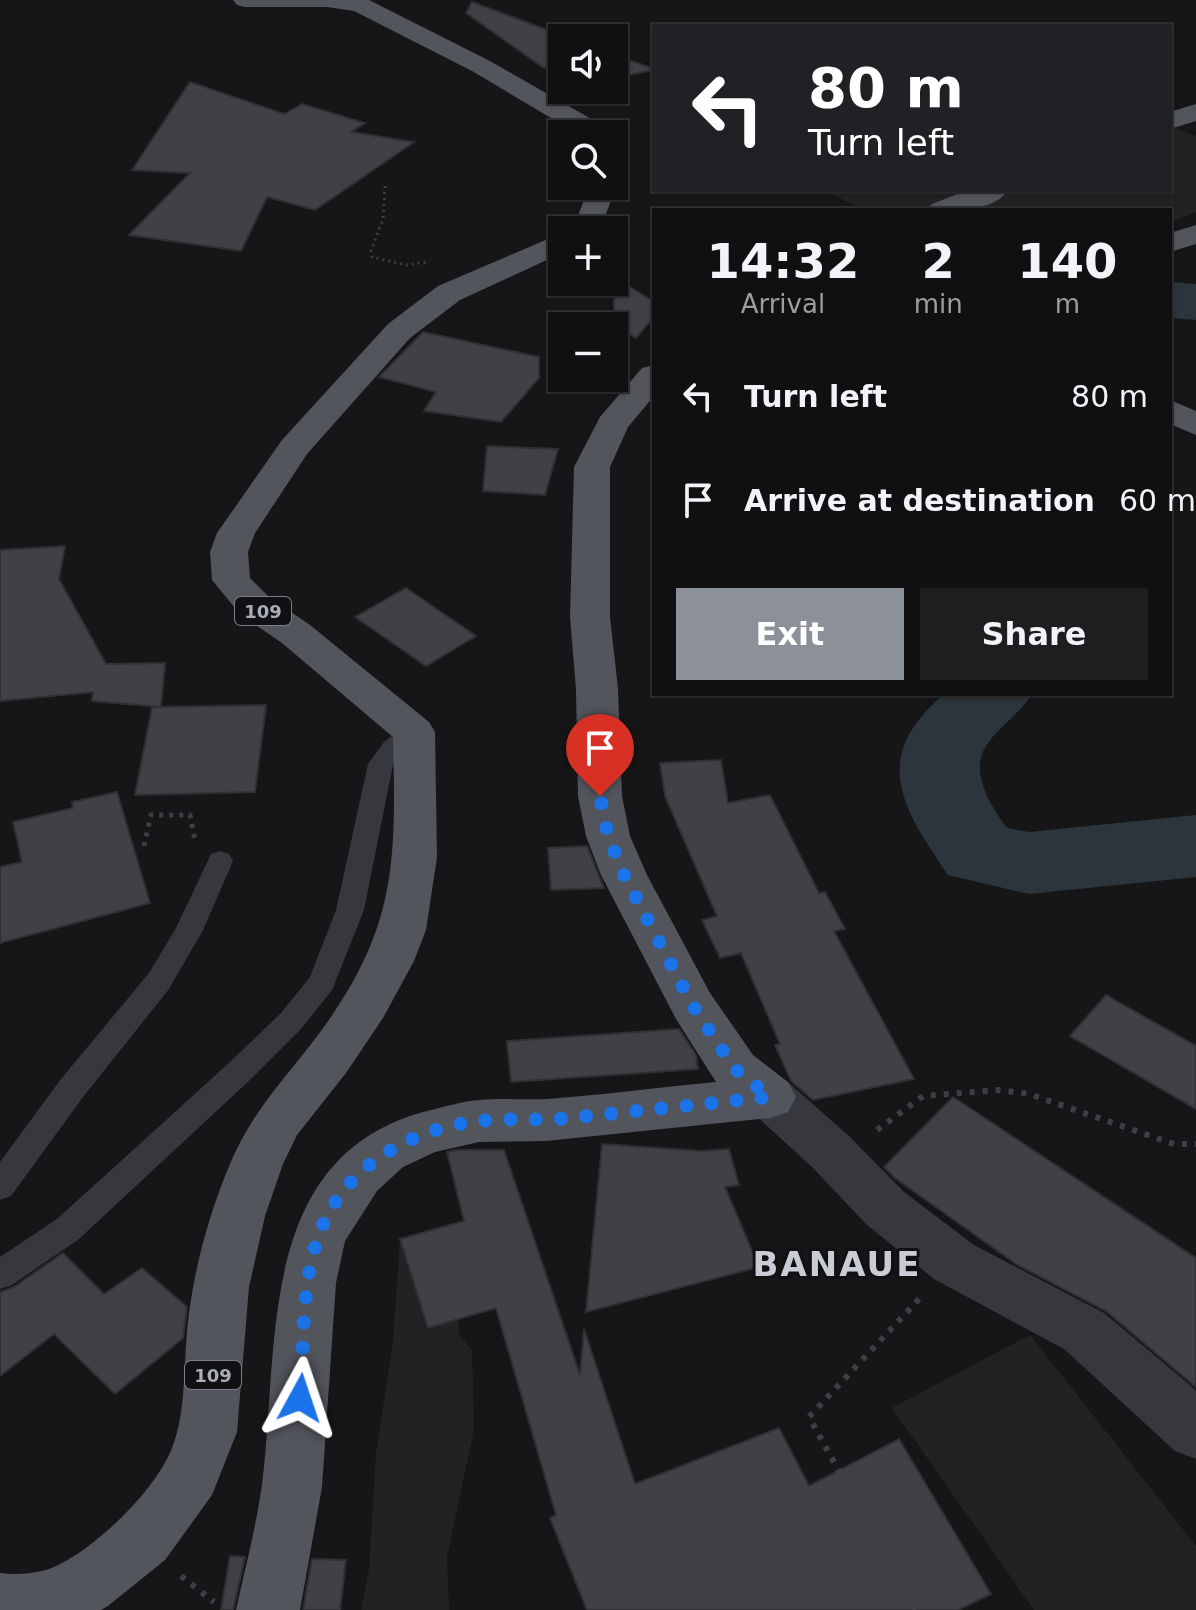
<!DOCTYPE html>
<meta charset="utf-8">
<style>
body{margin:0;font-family:"DejaVu Sans",sans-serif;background:#1e1e20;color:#f1f3f6;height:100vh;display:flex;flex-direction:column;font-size:30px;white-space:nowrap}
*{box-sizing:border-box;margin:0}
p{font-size:26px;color:#9c9d9f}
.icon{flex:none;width:44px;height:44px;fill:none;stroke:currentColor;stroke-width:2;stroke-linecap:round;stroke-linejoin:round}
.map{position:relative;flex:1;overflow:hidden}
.panel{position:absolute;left:652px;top:208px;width:520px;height:488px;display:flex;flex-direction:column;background:#101012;border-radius:0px;box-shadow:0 2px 6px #0004,0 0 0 2px #303032}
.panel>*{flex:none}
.guide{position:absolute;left:652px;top:24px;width:520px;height:168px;border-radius:0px;box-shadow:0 2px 6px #0004,0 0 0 2px #303032;background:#202124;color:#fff;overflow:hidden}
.fabs{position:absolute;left:548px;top:24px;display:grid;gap:16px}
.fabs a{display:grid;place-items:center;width:80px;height:80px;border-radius:0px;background:#101012;box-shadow:0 2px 6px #0004,0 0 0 2px #303032;font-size:40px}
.pin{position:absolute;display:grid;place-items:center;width:68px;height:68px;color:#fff;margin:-82px -34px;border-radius:50% 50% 50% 0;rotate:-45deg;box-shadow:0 0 8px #0007}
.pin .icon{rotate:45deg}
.me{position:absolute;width:88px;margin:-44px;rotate:5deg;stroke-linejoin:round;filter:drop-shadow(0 0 6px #0008)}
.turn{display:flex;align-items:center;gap:28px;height:168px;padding:0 24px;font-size:36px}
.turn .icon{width:104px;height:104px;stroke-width:2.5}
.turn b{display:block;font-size:56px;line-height:68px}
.eta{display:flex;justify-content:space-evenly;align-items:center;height:136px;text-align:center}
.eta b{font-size:48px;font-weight:800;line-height:56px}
.cta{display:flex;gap:16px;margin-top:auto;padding:16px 24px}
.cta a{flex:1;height:92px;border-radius:0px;background:#8c9099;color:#fff;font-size:32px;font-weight:800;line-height:92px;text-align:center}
.cta a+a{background:#1e1e20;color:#f1f3f6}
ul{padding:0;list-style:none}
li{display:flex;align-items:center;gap:24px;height:104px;padding:0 24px}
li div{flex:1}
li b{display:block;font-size:30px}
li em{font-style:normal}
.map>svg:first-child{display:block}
.built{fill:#222225}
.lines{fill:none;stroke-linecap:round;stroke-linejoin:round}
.river{fill:#2c353c;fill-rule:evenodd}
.building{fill:#404145;stroke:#303034;stroke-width:2}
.path-far2{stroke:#3d3f44;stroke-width:3;stroke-dasharray:2 4;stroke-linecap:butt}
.path-far1{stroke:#3d3f44;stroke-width:5;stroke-dasharray:4 6;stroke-linecap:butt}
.path{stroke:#3d3f44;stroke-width:6;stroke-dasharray:5 8;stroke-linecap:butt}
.lane{fill:#37383d;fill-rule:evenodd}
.street{fill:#37383d;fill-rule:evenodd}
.primary{fill:#53555c;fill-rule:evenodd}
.route{stroke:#1a73e8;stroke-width:14;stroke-dasharray:0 25.2}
.labels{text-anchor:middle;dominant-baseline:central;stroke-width:6;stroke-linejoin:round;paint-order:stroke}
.shield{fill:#111113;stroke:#7b7e86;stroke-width:2}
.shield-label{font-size:18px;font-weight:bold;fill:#a8adb8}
.near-district-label{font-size:34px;font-weight:bold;letter-spacing:2px;fill:#c9ccd4;stroke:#111113}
</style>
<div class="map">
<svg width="1196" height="1610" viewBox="0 0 1196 1610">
<rect width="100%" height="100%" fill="#161618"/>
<!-- built -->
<g class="built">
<polygon points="1170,126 1196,136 1196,212 1170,223 1170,210 952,210 1004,190 1170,190"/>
<polygon points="824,190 975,190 923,210 863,210"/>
<polygon points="457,1223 459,1335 472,1350 474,1430 447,1557 449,1610 361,1610 369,1570 376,1453 393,1342 400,1239"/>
<polygon points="1030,1335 1196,1546 1196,1610 1034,1610 892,1408"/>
</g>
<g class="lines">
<!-- river -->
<g class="river">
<polygon points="1170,282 1196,284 1196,320 1170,318"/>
<path d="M944 694H1032C1019 715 997 728 986 746 969 772 991 807 1007 828L1029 832 1196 815V877L1029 894 948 875C902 807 869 758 944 694Z"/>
</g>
</g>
<!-- building -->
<g class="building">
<polygon points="472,2 569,38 562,38 562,66 544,68 466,13"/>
<polygon points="614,55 654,69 654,70 614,78"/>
<polygon points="190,82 284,114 302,104 365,123 351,132 414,142 315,210 267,197 241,251 129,235 190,173 132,170"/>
<polygon points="614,277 654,302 654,317 636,338 614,326"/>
<polygon points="423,332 539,357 539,378 501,422 424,411 436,392 379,377"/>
<polygon points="487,446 558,449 545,495 483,491"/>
<polygon points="65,546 59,579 106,664 165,663 161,707 92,701 93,692 0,701 0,550"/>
<polygon points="406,588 476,636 426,666 355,617"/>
<polygon points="266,705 255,792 135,795 152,707"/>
<polygon points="721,760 728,803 770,795 819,893 825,892 845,929 834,931 914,1079 813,1100 791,1081 775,1045 780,1044 741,953 720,958 702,920 717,916 665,796 660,763"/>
<polygon points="117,792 150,903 0,943 0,867 22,862 13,822 73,808 72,802"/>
<polygon points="587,846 604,888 551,890 548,848"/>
<polygon points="1106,995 1196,1046 1196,1109 1070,1036"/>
<polygon points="679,1029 696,1055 698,1069 511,1082 507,1041"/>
<polygon points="953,1097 1196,1258 1196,1387 1106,1311 1016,1264 895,1178 884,1167"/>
<polygon points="602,1144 701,1151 729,1149 739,1185 725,1187 759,1267 586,1312"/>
<polygon points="456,1150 504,1150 580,1375 584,1329 635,1484 779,1428 809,1486 899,1439 991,1594 958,1610 587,1610 550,1518 556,1515 496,1308 428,1328 400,1239 464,1221 447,1152"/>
<polygon points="63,1253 104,1294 142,1268 187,1307 183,1338 115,1394 54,1334 0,1376 0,1292 14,1287"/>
<polygon points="230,1556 245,1557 233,1610 221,1610"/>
<polygon points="312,1559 346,1560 340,1610 303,1610"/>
</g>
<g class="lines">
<!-- path-far2 -->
<polyline class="path-far2" points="385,186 383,219 371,251 372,257 406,265 427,262"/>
<!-- path-far1 -->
<polyline class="path-far1" points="144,846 151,815 190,815 195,840"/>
<!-- path -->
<g class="path">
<polyline points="877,1130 923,1096 999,1090 1029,1094 1174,1144 1196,1144"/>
<polyline points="181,1576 214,1602"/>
<polyline points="916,1610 809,1417 920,1298"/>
</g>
<!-- lane -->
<g class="lane">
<polygon points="414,724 423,726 426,732 393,765 364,910 332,990 301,1029 252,1078 79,1239 12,1285 0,1289 0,1257 57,1219 230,1062 281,1013 310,977 336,910 368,764 384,742 405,726"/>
<polygon points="220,851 229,854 233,861 203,930 169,989 83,1097 11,1196 0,1200 0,1162 61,1079 149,973 176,928 211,854"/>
</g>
<!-- street -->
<polygon class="street" points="770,1076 788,1082 850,1137 904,1192 974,1245 1104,1313 1190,1385 1196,1391 1196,1459 1175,1451 1064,1349 934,1279 866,1224 812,1167 752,1112 744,1097 752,1082"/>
<!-- primary -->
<g class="primary">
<polygon points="233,0 369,0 490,61 607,128 611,134 578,134 472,71 354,11 327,7 245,7 237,5"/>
<polygon points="1196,104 1196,121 1170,129 1170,112"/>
<polygon points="614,181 617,186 601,226 597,230 565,230 578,216 589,186 614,186"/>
<path d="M968 190H1008C993 213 952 210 927 210L932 204Z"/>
<polygon points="1196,225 1196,244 1170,252 1170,233"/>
<path d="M562 233V253L460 300 410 338 307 454 255 533 248 552 250 578 268 596 310 625 429 722 435 732 437 857 426 930 414 961 383 1018 346 1073 297 1135 283 1164 265 1216 249 1287 237 1432 212 1495 165 1560 108 1606 101 1610H0V1573C18 1575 37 1574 54 1567 95 1549 156 1490 172 1448 187 1410 183 1363 188 1322 194 1268 209 1214 230 1164 252 1111 285 1079 318 1035 397 929 396 863 393 737L282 643 240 614 212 580 210 552 217 533 282 440 388 324 438 286Z"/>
<path d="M654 365V396L628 427 610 467V617L618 689 622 796 630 836 647 875 710 993 753 1055 788 1082 796 1097 788 1112 770 1118 546 1141 479 1142 435 1152 403 1167 377 1191 345 1241 336 1283 322 1487 300 1610H236C245 1569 256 1527 262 1485 280 1347 254 1156 427 1111 444 1107 463 1101 480 1100 502 1098 525 1100 547 1099 603 1095 660 1087 716 1082L676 1019 601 875 586 836 578 796 576 689 570 617 574 467 600 417 642 368Z"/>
<polygon points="1170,400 1196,411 1196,435 1170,424"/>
</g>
</g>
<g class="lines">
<!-- route -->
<path class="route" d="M300 1398C304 1347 301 1291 317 1241 339 1170 408 1129 479 1121 509 1118 540 1121 570 1118 637 1111 704 1104 770 1097L735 1069 693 1006 624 875 608 836 600 796"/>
</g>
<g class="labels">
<!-- shield labels -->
<g class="shield">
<rect x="235" y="597" width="56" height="28" rx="6"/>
<rect x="185" y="1361" width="56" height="28" rx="6"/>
</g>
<g class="shield-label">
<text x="263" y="611">109</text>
<text x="213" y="1375">109</text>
</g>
<!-- near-district labels -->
<g class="near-district-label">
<text x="837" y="1264">BANAUE</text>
</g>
</g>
</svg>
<div class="fabs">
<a><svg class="icon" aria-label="sound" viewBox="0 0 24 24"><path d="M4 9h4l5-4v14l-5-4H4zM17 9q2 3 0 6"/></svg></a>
<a><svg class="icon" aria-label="search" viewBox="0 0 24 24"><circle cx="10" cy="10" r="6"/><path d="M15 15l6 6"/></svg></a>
<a>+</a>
<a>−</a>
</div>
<div class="pin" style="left:600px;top:796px;background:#d93025"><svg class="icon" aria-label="arrive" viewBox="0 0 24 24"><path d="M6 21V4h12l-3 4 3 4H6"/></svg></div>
<svg class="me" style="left:300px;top:1398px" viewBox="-20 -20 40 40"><path d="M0-17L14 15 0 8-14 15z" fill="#1a73e8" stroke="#fff" stroke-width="4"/></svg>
<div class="guide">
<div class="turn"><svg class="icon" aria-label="left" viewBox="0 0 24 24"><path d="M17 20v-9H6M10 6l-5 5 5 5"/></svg><div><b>80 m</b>Turn left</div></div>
</div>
<section class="panel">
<div class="eta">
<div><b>14:32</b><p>Arrival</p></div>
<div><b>2</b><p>min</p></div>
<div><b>140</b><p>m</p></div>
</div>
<ul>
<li><svg class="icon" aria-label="left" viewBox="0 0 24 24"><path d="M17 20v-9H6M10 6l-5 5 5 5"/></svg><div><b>Turn left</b></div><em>80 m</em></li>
<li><svg class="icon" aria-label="arrive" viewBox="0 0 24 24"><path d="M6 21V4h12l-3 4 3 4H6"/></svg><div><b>Arrive at destination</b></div><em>60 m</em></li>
</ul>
<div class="cta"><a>Exit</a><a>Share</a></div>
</section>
</div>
